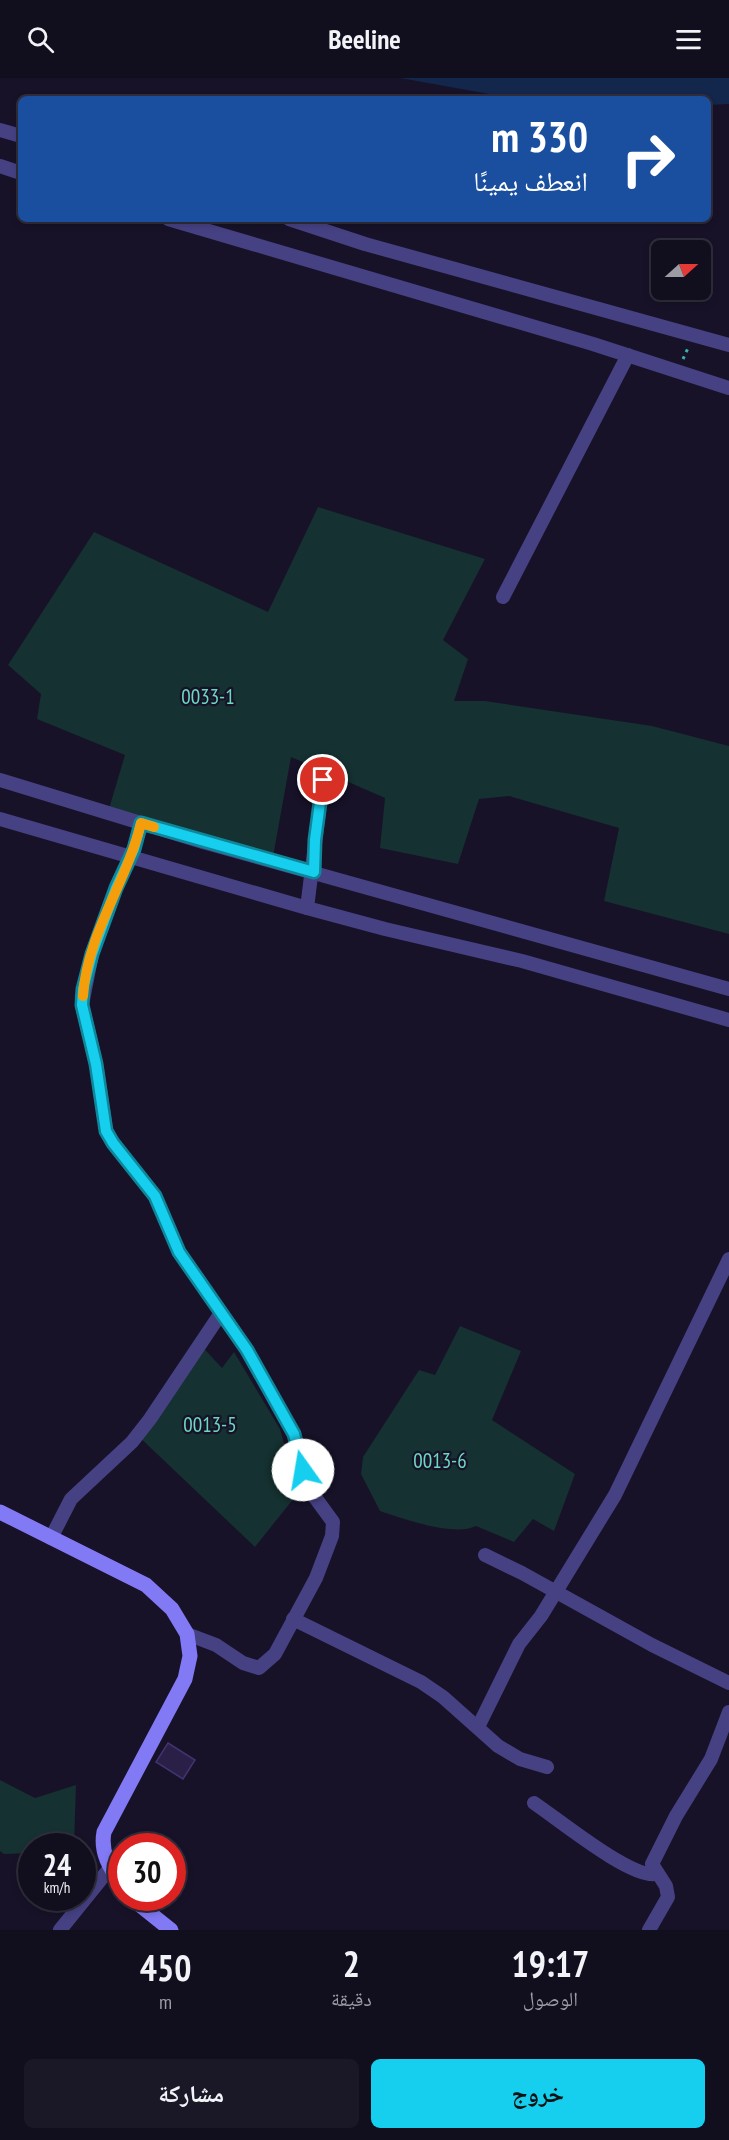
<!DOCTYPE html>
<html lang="ar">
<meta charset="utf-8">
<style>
body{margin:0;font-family:"PT Sans Narrow","Noto Naskh Arabic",sans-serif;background:#1a1727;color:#f1f3f6;direction:rtl;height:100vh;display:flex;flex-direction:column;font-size:22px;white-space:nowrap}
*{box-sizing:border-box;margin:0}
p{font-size:20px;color:#9c9ca4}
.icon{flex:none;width:33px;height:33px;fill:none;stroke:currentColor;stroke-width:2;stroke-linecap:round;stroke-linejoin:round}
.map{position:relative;height:1852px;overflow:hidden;direction:ltr}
.details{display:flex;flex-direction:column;background:#110e1e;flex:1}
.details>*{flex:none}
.top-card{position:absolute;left:18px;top:18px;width:693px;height:126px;border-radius:9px;box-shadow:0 3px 9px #0003,0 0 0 2px #302e3c;direction:rtl;background:#1a4fa0;color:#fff;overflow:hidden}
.needle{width:39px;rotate:69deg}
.controls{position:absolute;left:651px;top:162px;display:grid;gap:12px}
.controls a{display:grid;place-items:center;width:60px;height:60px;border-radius:9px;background:#110e1e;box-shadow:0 3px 9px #0003,0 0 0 2px #302e3c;font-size:30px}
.speed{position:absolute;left:18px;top:1755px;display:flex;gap:12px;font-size:30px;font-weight:700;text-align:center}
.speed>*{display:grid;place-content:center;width:78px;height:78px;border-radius:50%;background:#110e1e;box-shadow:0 3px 9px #0003,0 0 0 2px #302e3c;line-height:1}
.speed small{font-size:15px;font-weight:400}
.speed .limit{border:9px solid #d22;background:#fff;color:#111}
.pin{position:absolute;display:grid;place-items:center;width:51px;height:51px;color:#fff;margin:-26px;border:3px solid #fff;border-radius:50%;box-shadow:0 2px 6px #0007}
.me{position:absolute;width:66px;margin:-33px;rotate:347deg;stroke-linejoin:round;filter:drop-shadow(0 0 4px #0008)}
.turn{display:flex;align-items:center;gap:21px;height:126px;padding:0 24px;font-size:27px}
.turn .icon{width:78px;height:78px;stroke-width:2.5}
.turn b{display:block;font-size:42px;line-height:51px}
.eta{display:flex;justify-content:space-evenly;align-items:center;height:102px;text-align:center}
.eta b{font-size:36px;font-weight:700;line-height:42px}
.cta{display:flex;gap:12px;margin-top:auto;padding:12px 24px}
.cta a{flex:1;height:69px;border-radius:9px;background:#16cfee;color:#111;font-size:24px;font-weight:700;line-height:69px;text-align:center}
.cta a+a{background:#1a1727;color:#f1f3f6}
header{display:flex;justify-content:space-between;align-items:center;height:78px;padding:0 24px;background:#110e1e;font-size:27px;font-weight:700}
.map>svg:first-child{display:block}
.green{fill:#153131}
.water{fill:#13264b}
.building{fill:#291f47;stroke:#423371;stroke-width:1.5}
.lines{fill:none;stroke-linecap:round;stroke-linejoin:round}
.path{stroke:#39b2b0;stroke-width:3;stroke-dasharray:3 4.5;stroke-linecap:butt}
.street{stroke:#464183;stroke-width:14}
.secondary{stroke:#8279f5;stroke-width:15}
.route-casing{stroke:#0e879b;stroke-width:15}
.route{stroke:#16cfee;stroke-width:10}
.slow{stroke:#f59e0b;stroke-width:10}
.labels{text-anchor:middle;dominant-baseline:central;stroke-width:4.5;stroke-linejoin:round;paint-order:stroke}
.park-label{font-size:21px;fill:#6bd8c1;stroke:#171228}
</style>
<header><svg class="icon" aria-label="menu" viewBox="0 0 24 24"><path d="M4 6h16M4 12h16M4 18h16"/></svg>Beeline<svg class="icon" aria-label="search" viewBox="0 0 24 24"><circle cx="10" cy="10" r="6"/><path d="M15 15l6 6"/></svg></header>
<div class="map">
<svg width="729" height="1852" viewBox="0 0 729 1852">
<rect width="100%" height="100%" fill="#171228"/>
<!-- green -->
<g class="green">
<polygon points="318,429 485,481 443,562 468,581 454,623 485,623 652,648 729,668 729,856 604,823 619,750 509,718 479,721 458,786 380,770 385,720 291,679 273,779 108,734 125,677 37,641 41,616 8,587 94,454 268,534"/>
<path d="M460 1248 521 1273 492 1342 575 1396 554 1453 533 1441 514 1464 476 1448C454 1459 404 1441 380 1433L361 1396 363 1379 419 1292 435 1297Z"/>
<polygon points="196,1262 222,1290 234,1274 280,1351 298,1415 255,1469 135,1355"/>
<polygon points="0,1702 35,1720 76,1707 74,1768 32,1768 31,1775 4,1776 0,1773"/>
</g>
<!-- water -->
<polygon class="water" points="400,0 729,0 729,26 708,27 708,21 511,20"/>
<!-- building -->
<polygon class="building" points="168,1665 195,1682 183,1701 156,1684"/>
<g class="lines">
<!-- path -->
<polyline class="path" points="683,281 689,268"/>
<!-- street -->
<g class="street">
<polyline points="0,52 21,58"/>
<polyline points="0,88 21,95"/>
<polyline points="168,141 593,266 729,310"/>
<polyline points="289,141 365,166 729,267"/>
<polyline points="503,519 628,277"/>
<polyline points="0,702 203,764 729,911"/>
<polyline points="0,741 307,830 385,851 522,883 729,942"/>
<polyline points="141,745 134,771 116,810 92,876 82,927 96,985 106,1052 113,1065 155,1118 179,1174 247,1272 294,1356 303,1392 314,1418 333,1444 332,1458 316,1500 275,1576 259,1590 243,1585 216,1567 187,1556"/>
<polyline points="307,830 323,702"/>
<polyline points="51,1460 71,1421 132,1364 150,1341 221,1235"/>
<polyline points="485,1477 522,1495 652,1567 729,1605"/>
<polyline points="293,1541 421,1604 443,1619 498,1668 520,1681 547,1689"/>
<polyline points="478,1649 519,1566 541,1538 615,1417 729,1181"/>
<path d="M534 1725C558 1741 631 1801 656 1796"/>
<polyline points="60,1852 110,1790"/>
<polyline points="649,1852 668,1819 666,1808 652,1786 676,1738 711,1681 729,1634"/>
</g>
<!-- secondary -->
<g class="secondary">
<path d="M0 1434 146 1507 172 1531 187 1556 190 1578 185 1601 104 1754C100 1775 110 1790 122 1807"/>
<polyline points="131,1820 171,1852"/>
</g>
</g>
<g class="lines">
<!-- route casing -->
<g class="route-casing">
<polyline id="route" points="303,1392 294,1356 247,1272 179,1174 155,1118 113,1065 106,1053 96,986 82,927 83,911 92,876 116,810 134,771 141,745 314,794 315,762 323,702"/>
</g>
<!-- route -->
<use href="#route" class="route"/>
<!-- slow -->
<path class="slow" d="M83 918C87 856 127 804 141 745L154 749"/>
</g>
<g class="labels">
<!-- park labels -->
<g class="park-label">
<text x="208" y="618">0033-1</text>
<text x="210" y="1346">0013-5</text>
<text x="440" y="1382">0013-6</text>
</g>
</g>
</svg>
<div class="controls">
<a><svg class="needle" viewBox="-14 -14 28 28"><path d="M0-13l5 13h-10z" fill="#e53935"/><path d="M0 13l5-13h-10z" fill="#9c9ca4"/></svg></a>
</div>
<div class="speed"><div>24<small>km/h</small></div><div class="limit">30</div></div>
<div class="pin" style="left:323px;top:702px;background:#d93025"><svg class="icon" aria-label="arrive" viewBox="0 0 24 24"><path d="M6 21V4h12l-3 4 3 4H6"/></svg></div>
<svg class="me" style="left:303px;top:1392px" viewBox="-20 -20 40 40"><circle r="19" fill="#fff"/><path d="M0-13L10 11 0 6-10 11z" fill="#16cfee"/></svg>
<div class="top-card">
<div class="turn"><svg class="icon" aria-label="right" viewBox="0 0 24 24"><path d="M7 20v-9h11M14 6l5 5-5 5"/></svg><div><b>330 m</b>انعطف يمينًا</div></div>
</div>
</div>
<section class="details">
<div class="eta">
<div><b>19:17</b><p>الوصول</p></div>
<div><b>2</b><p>دقيقة</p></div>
<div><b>450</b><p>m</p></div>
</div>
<div class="cta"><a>خروج</a><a>مشاركة</a></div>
</section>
